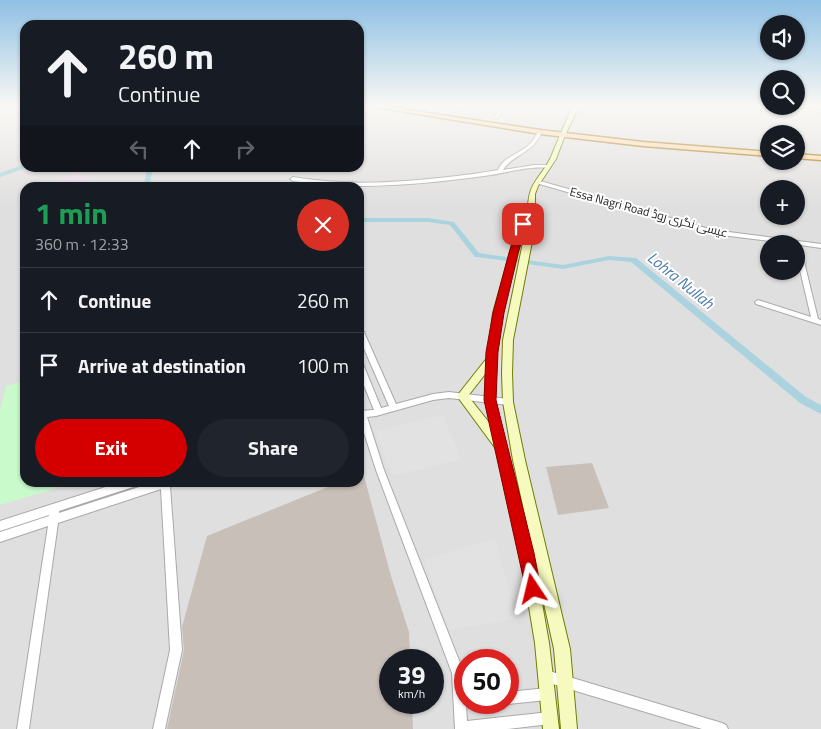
<!DOCTYPE html>
<meta charset="utf-8">
<style>
body{margin:0;font-family:"Titillium Web",Cairo,sans-serif;background:#20242c;color:#f1f3f6;height:100vh;display:flex;flex-direction:column;font-size:19px;white-space:nowrap}
*{box-sizing:border-box;margin:0}
p{font-size:16px;color:#9ea1a6}
.icon{flex:none;width:28px;height:28px;fill:none;stroke:currentColor;stroke-width:2;stroke-linecap:round;stroke-linejoin:round}
.map{position:relative;flex:1;overflow:hidden}
.side{position:absolute;left:20px;top:182px;width:344px;height:305px;display:flex;flex-direction:column;background:#171b24;border-radius:15px;box-shadow:0 1px 4px #0004}
.side>*{flex:none}
.guide{position:absolute;left:20px;top:20px;width:344px;height:152px;border-radius:15px;box-shadow:0 1px 4px #0004;background:#171b24;color:#f1f3f6;overflow:hidden}
.controls{position:absolute;left:760px;top:15px;display:grid;gap:10px}
.controls a{display:grid;place-items:center;width:45px;height:45px;border-radius:50%;background:#171b24;box-shadow:0 1px 4px #0004;font-size:25px}
.speed{position:absolute;left:379px;top:649px;display:flex;gap:10px;font-size:25px;font-weight:700;text-align:center}
.speed>*{display:grid;place-content:center;width:65px;height:65px;border-radius:50%;background:#171b24;box-shadow:0 1px 4px #0004;line-height:1}
.speed small{font-size:12px;font-weight:400}
.speed .limit{border:8px solid #d22;background:#fff;color:#111}
.pin{position:absolute;display:grid;place-items:center;width:42px;height:42px;color:#fff;margin:-21px;border-radius:10px;box-shadow:0 2px 8px #0006}
.me{position:absolute;width:55px;margin:-28px;rotate:350deg;stroke-linejoin:round;filter:drop-shadow(0 0 4px #0008)}
.turn{display:flex;align-items:center;gap:18px;height:105px;padding:0 15px;font-size:22px}
.turn .icon{width:65px;height:65px;stroke-width:2.5}
.turn b{display:block;font-size:35px;line-height:42px}
.lanes{display:flex;align-items:center;height:48px;padding:0 15px;background:#0003;justify-content:center;gap:25px;direction:ltr}
.lanes .off{opacity:.35}
.round{display:grid;place-items:center;flex:none;width:52px;height:52px;border-radius:26px;background:#20242c}
.overview{display:flex;align-items:center;justify-content:space-between;height:85px;padding:0 15px}
h1{font-size:30px;font-weight:700;line-height:38px;color:#1e9e55}
.primary-button{display:flex;gap:10px;margin-top:auto;padding:10px 15px}
.primary-button a{flex:1;height:58px;border-radius:30px;background:#d40000;color:#fff;font-size:20px;font-weight:700;line-height:58px;text-align:center}
.primary-button a+a{background:#20242c;color:#f1f3f6}
ul{padding:0;list-style:none}
li{display:flex;align-items:center;gap:15px;height:65px;padding:0 15px;border-top:1px solid #363941}
li div{flex:1}
li b{display:block;font-size:19px}
li em{font-style:normal}
.map>svg:first-child{display:block}
.residential{fill:#e0dfdf;fill-rule:evenodd}
.industrial{fill:#ebdbe8}
.park{fill:#c8facc}
.parking{fill:#e2e2e2}
.plaza{fill:#dddde8}
.lines{fill:none;stroke-linecap:round;stroke-linejoin:round}
.canal{fill:#aad3df;fill-rule:evenodd}
.building{fill:#c7bfb8}
.street-casing{stroke:#a9a9a9;stroke-width:2}
.secondary-casing{stroke:#707d05;stroke-width:2}
.primary-casing{stroke:#a06b00;stroke-width:3}
.street{fill:#fff;fill-rule:evenodd}
.secondary{fill:#f7fabf;fill-rule:evenodd}
.primary{fill:#fcd6a4;fill-rule:evenodd}
.route{fill:#d40000;stroke:#8a0000}
.labels{text-anchor:middle;dominant-baseline:central;stroke-width:4;stroke-linejoin:round;paint-order:stroke}
.far-street-label{font-size:12px;fill:#222;stroke:#fff}
.water-label{font-size:16px;font-style:italic;fill:#4a7aab;stroke:#fff}
</style>
<div class="map">
<svg width="821" height="729" viewBox="0 0 821 729">
<rect width="100%" height="100%" fill="#f2efe9"/>
<!-- residential -->
<path class="residential" d="M0 106H25V168H359V106H821V729H0ZM769 134H796V161H769ZM25 188H359V482H25ZM769 189H796V216H769ZM769 244H796V271H769ZM390 660H432V702H390ZM465 660H508V702H465Z"/>
<!-- industrial -->
<polygon class="industrial" points="78,172 103,187 42,187"/>
<!-- park -->
<polygon class="park" points="25,381 25,482 74,483 0,505 0,411 6,386"/>
<!-- parking -->
<g class="parking">
<polygon points="443,415 461,459 392,476 375,431"/>
<polygon points="495,538 516,619 449,630 424,560"/>
</g>
<!-- plaza -->
<polygon class="plaza" points="559,128 585,130 587,140 544,139 549,129"/>
<g class="lines">
<!-- canal -->
<g class="canal">
<polygon points="25,164 25,168 26,168 0,177 0,173"/>
<polygon points="147,168 153,168 150,183 157,188 149,188 144,184"/>
<polygon points="359,218 428,218 454,222 479,253 563,265 609,256 636,258 806,397 821,405 821,414 800,403 631,262 609,260 563,269 477,257 475,257 450,225 428,222 359,222"/>
</g>
</g>
<!-- building -->
<g class="building">
<polygon points="592,463 609,508 558,515 546,467"/>
<polygon points="359,465 361,465 391,576 409,632 410,660 390,660 390,702 412,702 413,729 167,729 184,650 182,627 207,536 340,482 359,482"/>
</g>
<g class="lines">
<!-- street casing -->
<g class="street-casing">
<g id="street">
<polygon points="461,106 465,106 460,111 458,111 457,110"/>
<polygon points="502,106 506,106 497,119 495,119 494,118"/>
<polygon points="799,106 804,106 821,111 821,113"/>
<path d="M538 131 542 132C538 140 534 146 526 151 518 157 508 161 503 170L534 165H551V167C544 168 538 167 532 168 518 169 504 173 491 175 425 184 359 191 293 181L290 179 293 177C346 186 395 183 448 177 465 175 481 173 498 170 503 157 519 154 529 145 533 141 536 136 538 131Z"/>
<polygon points="536,181 540,181 713,230 821,244 821,248 800,245 818,319 821,320 821,325 756,304 755,302 758,300 811,317 796,253 796,244 713,234 536,183"/>
<polygon points="359,327 363,330 396,404 433,394 449,392 508,399 511,400 512,402 511,404 508,405 449,398 433,400 376,416 367,417 384,470 464,673 467,721 550,712 554,714 556,718 554,722 550,724 507,729 455,729 452,673 376,470 359,417 359,411 374,410 359,373 359,361 362,362 363,364 381,408 389,406 359,337"/>
<polygon points="121,482 140,482 139,485 136,486 59,511 59,513 155,482 174,482 173,485 170,486 182,650 165,729 153,729 170,650 161,489 58,523 29,729 17,729 48,526 0,542 0,532 49,516 49,515 0,531 0,521"/>
<polygon points="546,670 722,723 726,725 728,729 702,729 546,682 542,680 540,676 542,672"/>
<polygon points="547,688 551,690 553,694 551,698 547,700 508,704 504,702 508,702 508,692"/>
</g>
</g>
<!-- secondary casing -->
<g class="secondary-casing">
<path id="secondary" d="M573 106H579L565 135 556 159 538 186 535 194V226L513 340 512 373 513 402 525 460 570 649 577 729H561L554 649 534 558 549 643 559 729H543L535 643 520 553 496 449 457 396 487 358 493 313 514 237 525 209 528 207C529 181 541 178 551 157 558 140 565 123 573 106ZM527 223 503 340 502 373 503 402 513 460 532 547 495 400 497 352 503 313 522 237ZM486 373 485 400 491 425 468 396Z"/>
</g>
<!-- primary casing -->
<g class="primary-casing">
<g id="primary">
<polygon points="369,106 382,106 540,130 643,142 769,152 769,156 643,146 540,134"/>
<polygon points="796,154 821,156 821,160 796,158"/>
</g>
</g>
<!-- street -->
<use href="#street" class="street"/>
<!-- secondary -->
<use href="#secondary" class="secondary"/>
<!-- primary -->
<use href="#primary" class="primary"/>
</g>
<!-- sky -->
<linearGradient id="sky" x2="0" y2="1"><stop stop-color="#8fc0e4"/><stop offset="0.51" stop-color="#f9f8f5"/><stop offset="1" stop-color="#f9f8f5" stop-opacity="0"/></linearGradient>
<rect width="821" height="208" fill="url(#sky)"/>
<!-- route -->
<polygon class="route" points="523,221 527,224 518,253 504,313 498,352 496,400 534,553 541,589 539,595 533,597 527,595 484,400 486,352 493,313 509,253 518,224"/>
<g class="labels">
<!-- far-street labels -->
<g class="far-street-label">
<text transform="translate(649 212) rotate(15)">Essa Nagri Road عیسیٰ نگری روڈ</text>
</g>
<!-- water labels -->
<g class="water-label">
<text transform="translate(681 280) rotate(39)">Lohra Nullah</text>
</g>
</g>
</svg>
<div class="controls">
<a><svg class="icon" aria-label="sound" viewBox="0 0 24 24"><path d="M4 9h4l5-4v14l-5-4H4zM17 9q2 3 0 6"/></svg></a>
<a><svg class="icon" aria-label="search" viewBox="0 0 24 24"><circle cx="10" cy="10" r="6"/><path d="M15 15l6 6"/></svg></a>
<a><svg class="icon" aria-label="layers" viewBox="0 0 24 24"><path d="M12 4l9 5-9 5-9-5zM3 14l9 5 9-5"/></svg></a>
<a>+</a>
<a>−</a>
</div>
<div class="speed"><div>39<small>km/h</small></div><div class="limit">50</div></div>
<div class="pin" style="left:523px;top:224px;background:#d93025"><svg class="icon" aria-label="arrive" viewBox="0 0 24 24"><path d="M6 21V4h12l-3 4 3 4H6"/></svg></div>
<svg class="me" style="left:533px;top:589px" viewBox="-20 -20 40 40"><path d="M0-17L14 15 0 8-14 15z" fill="#d40000" stroke="#fff" stroke-width="4"/></svg>
<div class="guide">
<div class="turn"><svg class="icon" aria-label="ahead" viewBox="0 0 24 24"><path d="M12 20V5M6 11l6-6 6 6"/></svg><div><b>260 m</b>Continue</div></div>
<div class="lanes"><svg class="icon off" aria-label="left" viewBox="0 0 24 24"><path d="M17 20v-9H6M10 6l-5 5 5 5"/></svg><svg class="icon" aria-label="ahead" viewBox="0 0 24 24"><path d="M12 20V5M6 11l6-6 6 6"/></svg><svg class="icon off" aria-label="right" viewBox="0 0 24 24"><path d="M7 20v-9h11M14 6l5 5-5 5"/></svg></div>
</div>
<section class="side">
<div class="overview"><div><h1>1 min</h1><p>360 m · 12:33</p></div><a class="round" style="background:#d93025;color:#fff"><svg class="icon" aria-label="close" viewBox="0 0 24 24"><path d="M6 6l12 12M18 6L6 18"/></svg></a></div>
<ul>
<li><svg class="icon" aria-label="ahead" viewBox="0 0 24 24"><path d="M12 20V5M6 11l6-6 6 6"/></svg><div><b>Continue</b></div><em>260 m</em></li>
<li><svg class="icon" aria-label="arrive" viewBox="0 0 24 24"><path d="M6 21V4h12l-3 4 3 4H6"/></svg><div><b>Arrive at destination</b></div><em>100 m</em></li>
</ul>
<div class="primary-button"><a>Exit</a><a>Share</a></div>
</section>
</div>
